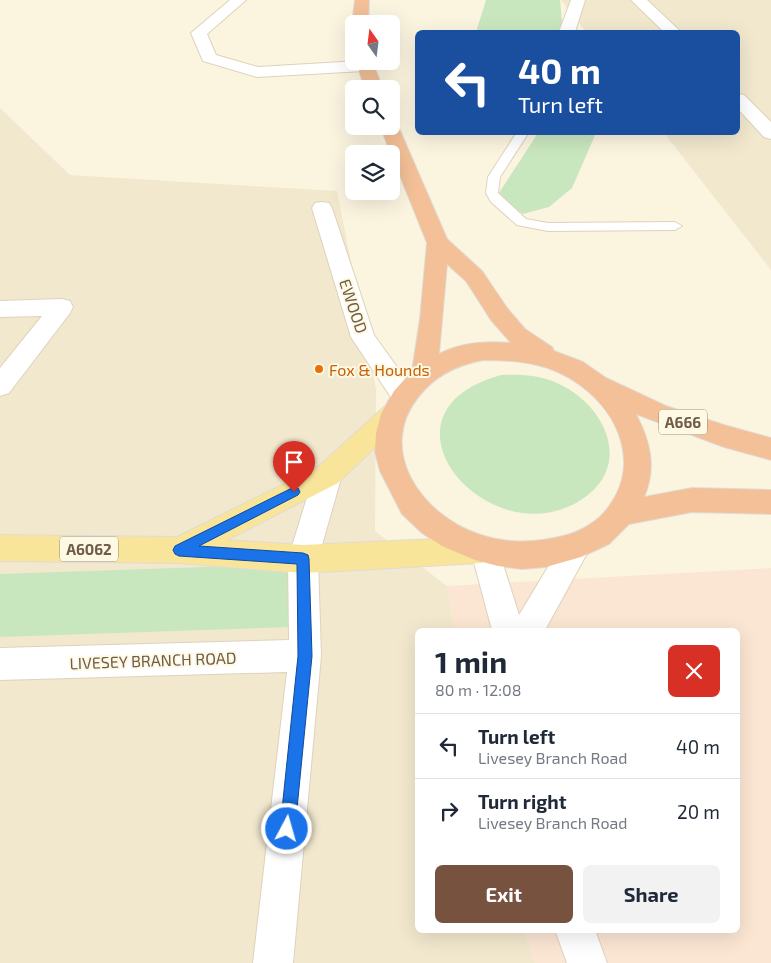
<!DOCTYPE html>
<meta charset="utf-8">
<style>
body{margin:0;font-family:"Exo 2",sans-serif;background:#f2f2f3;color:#1f2937;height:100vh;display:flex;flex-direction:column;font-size:19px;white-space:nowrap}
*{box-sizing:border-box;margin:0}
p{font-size:16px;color:#747a83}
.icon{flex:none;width:28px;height:28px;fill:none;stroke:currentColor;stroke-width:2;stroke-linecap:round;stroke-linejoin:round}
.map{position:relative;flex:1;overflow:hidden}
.sheet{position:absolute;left:415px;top:628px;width:325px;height:305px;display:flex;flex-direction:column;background:#fff;border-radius:8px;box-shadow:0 5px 20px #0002}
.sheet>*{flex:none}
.banner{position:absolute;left:415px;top:30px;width:325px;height:105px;border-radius:8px;box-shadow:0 5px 20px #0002;background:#1a4fa0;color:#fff;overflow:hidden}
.needle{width:32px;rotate:346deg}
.buttons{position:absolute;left:345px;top:15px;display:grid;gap:10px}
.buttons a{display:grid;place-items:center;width:55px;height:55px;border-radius:8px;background:#fff;box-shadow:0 5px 20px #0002;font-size:25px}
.pin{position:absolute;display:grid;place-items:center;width:42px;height:42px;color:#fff;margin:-51px -21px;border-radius:50% 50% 50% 0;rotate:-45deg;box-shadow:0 0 5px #0007}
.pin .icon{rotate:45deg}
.me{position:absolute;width:55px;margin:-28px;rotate:6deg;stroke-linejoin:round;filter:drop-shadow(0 0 4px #0008)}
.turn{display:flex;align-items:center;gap:18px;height:105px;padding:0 20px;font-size:22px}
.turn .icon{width:65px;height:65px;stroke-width:2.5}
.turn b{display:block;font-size:35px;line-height:42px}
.round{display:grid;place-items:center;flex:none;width:52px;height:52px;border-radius:8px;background:#f2f2f3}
.head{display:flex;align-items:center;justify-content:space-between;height:85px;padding:0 20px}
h1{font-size:30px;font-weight:700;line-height:38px}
.cta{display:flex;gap:10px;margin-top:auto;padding:10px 20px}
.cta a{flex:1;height:58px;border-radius:8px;background:#76523f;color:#fff;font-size:20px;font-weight:700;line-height:58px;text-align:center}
.cta a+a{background:#f2f2f3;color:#1f2937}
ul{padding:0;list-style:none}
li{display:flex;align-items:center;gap:15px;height:65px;padding:0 20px;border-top:1px solid #e0e1e3}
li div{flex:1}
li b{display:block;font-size:19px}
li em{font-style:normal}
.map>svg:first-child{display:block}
.residential{fill:#f2e8ce}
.commercial{fill:#fbe6d3}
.green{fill:#c9e7bf}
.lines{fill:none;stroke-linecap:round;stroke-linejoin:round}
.lane-casing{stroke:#ded2bc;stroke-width:2}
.street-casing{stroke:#ded2bc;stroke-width:2}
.primary-casing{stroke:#e0dbd7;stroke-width:2}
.highway-casing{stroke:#e0dbd7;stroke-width:2}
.lane{fill:#fff;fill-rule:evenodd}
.street{fill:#fff;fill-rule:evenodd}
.primary{fill:#f8e59a;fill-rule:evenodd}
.highway{fill:#f3c098;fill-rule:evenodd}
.route{fill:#1a73e8;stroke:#114b97}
.food-dot{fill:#e8710a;stroke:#fef9e5;stroke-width:2}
.labels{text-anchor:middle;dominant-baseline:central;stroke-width:4;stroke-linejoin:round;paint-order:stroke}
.shield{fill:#fef9e5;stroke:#9b8c77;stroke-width:1}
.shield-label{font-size:15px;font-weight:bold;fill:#705d48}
.street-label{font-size:16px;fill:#705d48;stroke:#fef9e5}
.food-label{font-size:16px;fill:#c56008;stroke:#fef9e5;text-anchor:start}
</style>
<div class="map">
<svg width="771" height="963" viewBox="0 0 771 963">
<rect width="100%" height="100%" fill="#fbf5e0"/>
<!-- residential -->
<g class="residential">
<polygon points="561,0 771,0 771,270 664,133 738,132 738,32 586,32"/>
<polygon points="0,108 70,175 337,191 376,389 375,531 447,586 455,630 418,630 418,930 523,930 536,963 0,963"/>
</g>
<!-- commercial -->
<polygon class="commercial" points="771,568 771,963 536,963 523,930 738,930 738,630 455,630 447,586"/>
<!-- green -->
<g class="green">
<polygon points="486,0 560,0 563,32 476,32"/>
<polygon points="538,133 596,133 572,188 549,207 523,214 497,196"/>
<path d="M501 375C522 374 544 375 563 386 608 409 632 468 581 500 489 559 363 413 501 375Z"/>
<polygon points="294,564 291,627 0,637 0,574"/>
</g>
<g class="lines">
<!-- lane casing -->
<g class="lane-casing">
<polygon id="lane" points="517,132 529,132 500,177 498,193 526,219 548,223 675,222 682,226 675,230 548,231 522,226 517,225 491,202 486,193 488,177"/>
</g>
<!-- street casing -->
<g class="street-casing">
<g id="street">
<polygon points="230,0 246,0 207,34 216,55 258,67 359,61 370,62 372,66 370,70 364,71 257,77 203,61 191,33"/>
<polygon points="571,0 585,0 575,32 559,32"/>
<polygon points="631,0 647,0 681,32 664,32"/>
<polygon points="738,94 744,95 771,122 771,139 764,137 738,109"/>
<polygon points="322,202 329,203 332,208 374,335 412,388 416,395 412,402 403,405 394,402 351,337 312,208 315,203"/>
<polygon points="62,299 70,301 73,307 70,313 9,393 0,396 0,368 42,316 0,317 0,301"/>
<polygon points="328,463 338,467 342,475 318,559 321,656 293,963 253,963 287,672 0,680 0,648 289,640 288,559 314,475 318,467"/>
<polygon points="575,535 585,539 590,548 545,630 492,630 471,551 476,542 486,538 496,542 519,615 565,539"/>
<polygon points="555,930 595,930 607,963 567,963"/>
</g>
</g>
<!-- primary casing -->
<g class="primary-casing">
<polygon id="primary" points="393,404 402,407 406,414 402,421 338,483 227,540 303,545 481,537 491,541 496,550 491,559 481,563 303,573 179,563 0,561 0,535 177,537 318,467 384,407"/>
</g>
<!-- highway casing -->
<g class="highway-casing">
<g id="highway">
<polygon points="355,0 369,0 368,24 354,24 354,26 352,24"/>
<polygon points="356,61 372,61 383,89 365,89"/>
<path d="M391 121 395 122 398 126 447 239 482 271 507 308 525 329 552 347 554 351 583 362 606 378 666 406 724 425 771 438V460L724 447 636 414C650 441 657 468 644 497L692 488 771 490V514L692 512 629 524 609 544 581 557 546 567 522 569 498 566 475 560 442 546 422 533 402 514 380 471 375 452 376 433 381 414 394 391 412 371 420 319 427 243 380 126H391ZM447 264 466 281 491 320 511 343C487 341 461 342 439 354ZM483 360C518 360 551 363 580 385 620 414 641 466 607 509 597 522 580 532 563 536 535 543 506 544 478 534 422 515 375 450 419 396 436 375 457 365 483 360Z"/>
</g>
</g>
<!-- lane -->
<use href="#lane" class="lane"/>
<!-- street -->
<use href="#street" class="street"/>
<!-- primary -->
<use href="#primary" class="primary"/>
<!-- highway -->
<use href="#highway" class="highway"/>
</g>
<!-- route -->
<polygon class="route" points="294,487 298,488 300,492 298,495 199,546 303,553 308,555 309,559 312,656 295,829 292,834 287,836 282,834 280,829 298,656 297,564 179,556 175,554 173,550 175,546"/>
<!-- markers -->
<circle class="food-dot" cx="319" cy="369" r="5"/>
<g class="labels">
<!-- shield labels -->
<g class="shield">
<rect x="659" y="409.5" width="48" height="25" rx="4"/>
<rect x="60" y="536.5" width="58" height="25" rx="4"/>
</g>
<g class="shield-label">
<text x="683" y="422">A666</text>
<text x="89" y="549">A6062</text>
</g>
<!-- street labels -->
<g class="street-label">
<text transform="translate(354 306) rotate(71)">EWOOD</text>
<text transform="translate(153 660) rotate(-2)">LIVESEY BRANCH ROAD</text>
</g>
<!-- food labels -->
<g class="food-label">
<text x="329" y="369">Fox &amp; Hounds</text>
</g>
</g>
</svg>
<div class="buttons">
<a><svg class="needle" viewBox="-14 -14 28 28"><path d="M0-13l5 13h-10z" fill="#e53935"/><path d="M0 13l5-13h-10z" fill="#747a83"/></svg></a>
<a><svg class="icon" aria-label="search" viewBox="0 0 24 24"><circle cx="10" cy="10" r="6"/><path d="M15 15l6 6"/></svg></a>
<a><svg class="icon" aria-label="layers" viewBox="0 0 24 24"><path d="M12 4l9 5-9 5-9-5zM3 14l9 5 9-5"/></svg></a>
</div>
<div class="pin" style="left:294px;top:492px;background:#d93025"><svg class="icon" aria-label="arrive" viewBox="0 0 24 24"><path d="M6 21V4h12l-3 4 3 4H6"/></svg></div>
<svg class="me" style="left:287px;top:829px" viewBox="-20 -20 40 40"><circle r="17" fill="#1a73e8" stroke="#fff" stroke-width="3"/><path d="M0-11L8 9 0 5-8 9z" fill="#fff"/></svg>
<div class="banner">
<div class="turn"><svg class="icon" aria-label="left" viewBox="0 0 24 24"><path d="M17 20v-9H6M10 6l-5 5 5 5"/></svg><div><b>40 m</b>Turn left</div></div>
</div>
<section class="sheet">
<div class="head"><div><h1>1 min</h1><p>80 m · 12:08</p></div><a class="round" style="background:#d93025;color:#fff"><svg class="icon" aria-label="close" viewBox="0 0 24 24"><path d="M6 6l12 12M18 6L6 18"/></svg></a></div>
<ul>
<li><svg class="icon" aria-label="left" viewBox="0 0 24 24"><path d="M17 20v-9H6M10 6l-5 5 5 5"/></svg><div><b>Turn left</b><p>Livesey Branch Road</p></div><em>40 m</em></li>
<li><svg class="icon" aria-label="right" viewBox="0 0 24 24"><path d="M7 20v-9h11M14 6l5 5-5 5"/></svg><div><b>Turn right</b><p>Livesey Branch Road</p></div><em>20 m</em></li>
</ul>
<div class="cta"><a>Exit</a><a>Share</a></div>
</section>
</div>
